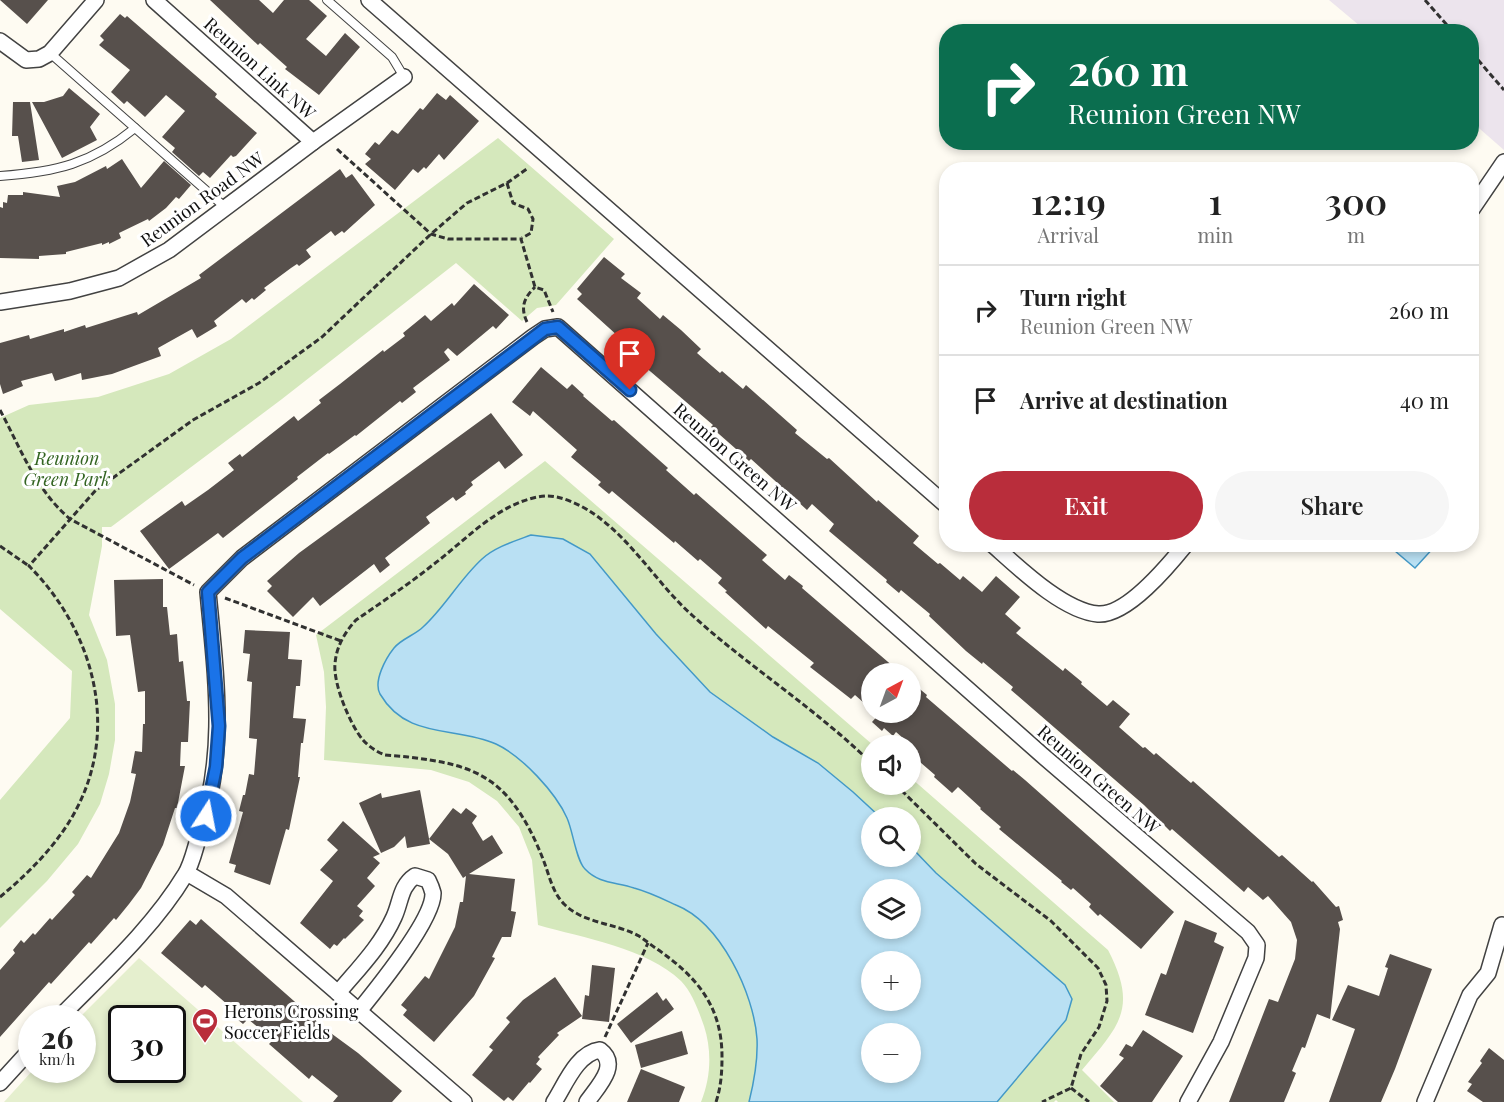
<!DOCTYPE html>
<meta charset="utf-8">
<style>
body{margin:0;font-family:"Playfair Display",serif;background:#f6f6f6;color:#222;height:100vh;display:flex;flex-direction:column;font-size:22px;white-space:nowrap}
*{box-sizing:border-box;margin:0}
p{font-size:20px;color:#767676}
.icon{flex:none;width:33px;height:33px;fill:none;stroke:currentColor;stroke-width:2;stroke-linecap:round;stroke-linejoin:round}
.map{position:relative;flex:1;overflow:hidden}
.sheet{position:absolute;left:939px;top:162px;width:540px;height:390px;display:flex;flex-direction:column;background:#fff;border-radius:24px;box-shadow:0 3px 9px #0003}
.sheet>*{flex:none}
.banner{position:absolute;left:939px;top:24px;width:540px;height:126px;border-radius:24px;box-shadow:0 3px 9px #0003;background:#0b6e4f;color:#fff;overflow:hidden}
.needle{width:39px;rotate:41deg}
.controls{position:absolute;left:861px;top:663px;display:grid;gap:12px}
.controls a{display:grid;place-items:center;width:60px;height:60px;border-radius:50%;background:#fff;box-shadow:0 3px 9px #0003;font-size:30px}
.speed{position:absolute;left:18px;top:1005px;display:flex;gap:12px;font-size:30px;font-weight:700;text-align:center}
.speed>*{display:grid;place-content:center;width:78px;height:78px;border-radius:50%;background:#fff;box-shadow:0 3px 9px #0003;line-height:1}
.speed small{font-size:15px;font-weight:400}
.speed .limit{border:3px solid #111;border-radius:9px;background:#fff;color:#111}
.pin{position:absolute;display:grid;place-items:center;width:51px;height:51px;color:#fff;margin:-62px -26px;border-radius:50% 50% 50% 0;rotate:-45deg;box-shadow:0 0 6px #0007}
.pin .icon{rotate:45deg}
.me{position:absolute;width:66px;margin:-33px;rotate:11deg;stroke-linejoin:round;filter:drop-shadow(0 0 4px #0008)}
.turn{display:flex;align-items:center;gap:21px;height:126px;padding:0 30px;font-size:27px}
.turn .icon{width:78px;height:78px;stroke-width:2.5}
.turn b{display:block;font-size:42px;line-height:51px}
.eta{display:flex;justify-content:space-evenly;align-items:center;height:102px;text-align:center}
.eta b{font-size:36px;font-weight:600;line-height:42px}
.cta{display:flex;gap:12px;margin-top:auto;padding:12px 30px}
.cta a{flex:1;height:69px;border-radius:36px;background:#b92d3b;color:#fff;font-size:24px;font-weight:600;line-height:69px;text-align:center}
.cta a+a{background:#f6f6f6;color:#222}
ul{padding:0;list-style:none}
li{display:flex;align-items:center;gap:18px;height:90px;padding:0 30px;border-top:2px solid #e0e0e0}
li div{flex:1}
li b{display:block;font-size:22px}
li em{font-style:normal}
.map>svg:first-child{display:block}
.industrial{fill:#ece4ed}
.green{fill:#d5e8bc;fill-rule:evenodd}
.pitch{fill:#e5efce;fill-rule:evenodd}
.water{fill:#b9e0f3;stroke:#4399c7;stroke-width:1.5;fill-rule:evenodd}
.building{fill:#57504c}
.lines{fill:none;stroke-linecap:round;stroke-linejoin:round}
.service-casing{stroke:#424242;stroke-width:10}
.minor-casing{stroke:#424242;stroke-width:18}
.path{stroke:#313131;stroke-width:3;stroke-dasharray:6 3;stroke-linecap:butt}
.service{stroke:#fff;stroke-width:8}
.minor{stroke:#fff;stroke-width:15}
.route-casing{stroke:#114b97;stroke-width:15}
.route{stroke:#1a73e8;stroke-width:10}
.labels{text-anchor:middle;dominant-baseline:central;stroke-width:6;stroke-linejoin:round;paint-order:stroke}
.street-label{font-size:18px;fill:#0f0f0f;stroke:#fff}
.park-label{font-size:18px;font-style:italic;fill:#336422;stroke:#fff}
.poi-label{font-size:18px;fill:#0f0f0f;stroke:#fff;text-anchor:start}
</style>
<div class="map">
<svg width="1504" height="1102" viewBox="0 0 1504 1102">
<rect width="100%" height="100%" fill="#fefbf2"/>
<!-- industrial -->
<polygon class="industrial" points="1329,0 1504,0 1504,150 1472,122 1472,32 1366,31"/>
<!-- green -->
<g class="green">
<polygon points="498,138 614,239 556,305 537,308 522,321 456,263 282,399 111,527 102,527 102,546 89,615 107,660 115,704 115,740 109,774 100,804 78,844 47,881 0,928 0,800 70,718 72,671 0,609 0,418 29,405 98,397 169,374 231,339"/>
<path d="M545 461 873 745 872 784H910L911 778 1108 950C1138 1008 1120 1025 1082 1070L1114 1102H1058L1056 1100 1054 1102H701C711 1077 712 1051 704 1026 699 1012 692 992 681 981 647 948 583 938 538 925L532 860 519 827 497 801 469 782 431 770 324 760 326 707 324 672 316 635ZM872 818H910V856H872ZM872 890H910V928H872ZM872 962H910V1000H872ZM872 1034H910V1072H872Z"/>
</g>
<!-- pitch -->
<path class="pitch" d="M139 958 303 1102H4L33 1070H82V1018H79ZM122 1018H172V1070H122Z"/>
<!-- water -->
<g class="water">
<path d="M531 535 563 539 590 554 656 634 710 692 773 737 818 763 853 792 880 817 872 818V856H910L911 847 936 873 1065 985 1072 999 1066 1020 997 1102H749C754 1082 758 1060 757 1039 754 994 721 923 676 905 663 899 649 892 634 888 617 882 599 884 585 869 576 860 573 831 567 818 556 793 522 756 496 744 455 726 407 740 380 694 373 681 386 658 394 648 401 639 415 635 423 627 445 607 460 579 482 559 495 547 515 541 531 535ZM872 890H910V928H872ZM872 962H910V1000H872ZM872 1034H910V1072H872Z"/>
<polygon points="1388,545 1436,545 1415,568"/>
</g>
<!-- building -->
<g class="building">
<polygon points="0,0 48,0 27,24"/>
<polygon points="210,0 259,0 273,13 284,0 309,0 327,16 306,39 326,56 345,33 360,47 319,95 285,69 287,67 260,43 258,45"/>
<polygon points="120,14 125,18 127,16 217,94 215,97 221,102 257,133 236,156 233,157 231,155 210,178 203,172 199,176 172,152 175,148 162,137 185,111 166,95 145,117 127,101 124,104 111,92 130,70 99,45 104,40 100,36"/>
<polygon points="69,88 100,114 90,127 97,140 62,158 32,102 44,102 63,96"/>
<polygon points="437,93 446,100 450,95 479,121 444,160 439,154 426,169 424,167 418,173 413,169 395,190 365,164 371,159 365,154 375,142 379,145 392,130 398,134 420,108 423,110"/>
<polygon points="13,102 30,102 39,160 22,162 18,136 12,136"/>
<polygon points="122,159 141,188 164,161 191,185 179,199 176,197 166,208 149,221 148,219 119,233 121,238 109,244 109,242 102,245 102,243 66,252 66,254 39,256 39,259 0,258 0,207 3,208 3,202 7,203 8,195 23,195 23,192 60,197 57,186 75,182 106,166 107,169"/>
<polygon points="340,169 346,178 352,174 375,205 344,233 342,231 335,236 331,231 306,250 311,257 299,266 297,264 291,268 264,288 266,290 254,300 252,298 246,303 242,299 214,321 217,326 197,338 192,329 158,348 161,356 112,374 82,380 81,373 55,381 52,373 21,381 23,386 3,394 0,384 0,343 29,335 30,339 64,329 64,332 85,325 86,328 137,312 138,315 201,278 199,275"/>
<polygon points="604,257 625,274 621,278 641,293 637,298 660,319 663,315 681,330 701,349 697,353 720,373 722,371 743,389 746,385 797,430 795,433 827,459 829,458 877,502 878,500 919,536 913,543 938,564 940,563 960,580 963,576 982,592 996,576 1020,597 1005,614 1021,628 1016,633 1063,671 1065,668 1082,682 1081,684 1107,706 1113,700 1130,714 1119,727 1143,748 1145,747 1154,755 1156,753 1191,783 1193,781 1279,857 1282,855 1312,882 1313,881 1336,907 1339,906 1343,920 1338,922 1340,929 1330,1019 1317,1014 1305,1048 1302,1047 1292,1071 1296,1073 1284,1102 1229,1102 1269,999 1278,1002 1295,959 1297,940 1291,922 1268,896 1263,900 1248,887 1244,892 1172,829 1170,831 1144,805 1011,690 1013,687 983,662 982,664 966,651 929,616 930,614 901,590 899,593 886,582 887,580 829,531 834,524 812,504 807,510 751,459 749,461 736,449 711,427 713,425 630,354 631,352 617,339 619,337 577,299 582,294 577,289"/>
<polygon points="474,284 509,315 496,329 493,326 457,356 448,348 444,352 450,360 413,388 416,392 402,403 400,401 356,436 355,435 329,454 328,453 297,477 298,479 223,538 218,533 169,569 140,531 182,501 185,506 208,490 234,470 228,463 240,454 242,457 294,416 298,421 321,403 319,400 340,384 383,350 384,352 405,336 403,333 425,315 431,321 452,303 454,306"/>
<polygon points="541,367 567,389 572,384 584,395 583,396 612,421 614,420 668,468 666,470 694,495 696,493 767,555 762,560 785,580 789,575 803,586 802,588 902,674 872,674 872,710 855,695 851,699 810,667 814,663 768,626 766,629 725,592 727,591 718,583 722,578 700,559 698,561 675,541 674,543 612,491 609,494 598,485 601,482 571,457 577,450 533,411 530,416 512,402"/>
<polygon points="491,413 523,455 505,469 499,461 471,482 473,485 465,492 466,494 456,501 453,497 426,517 430,523 385,558 390,565 380,573 374,564 320,606 313,597 293,617 267,591 272,586 267,581 299,553"/>
<polygon points="163,579 163,607 167,607 170,635 177,634 179,662 183,661 187,701 190,701 188,742 181,742 180,766 185,766 177,808 175,808 163,845 141,888 129,904 116,920 114,918 91,944 89,942 51,984 49,982 0,1037 0,970 15,953 13,950 21,940 24,943 33,933 35,935 50,918 52,920 75,895 72,892 87,875 91,878 119,833 130,802 136,774 131,773 135,751 142,752 143,724 145,724 145,691 138,692 130,635 116,636 114,580"/>
<polygon points="245,630 290,632 288,659 302,660 300,686 296,686 293,718 306,719 303,743 301,743 298,777 300,777 289,830 286,829 270,885 234,872 236,865 229,863 243,812 239,811 243,795 245,795 249,774 254,775 257,739 249,738 252,682 247,681 250,654 243,653"/>
<polygon points="910,681 927,695 926,697 1012,771 1013,770 1025,780 1174,912 1141,949 1100,914 1098,916 1089,907 1091,904 1073,888 1071,890 1061,882 1062,881 999,829 1001,827 980,809 981,808 958,787 952,793 934,777 935,775 913,756 918,751 896,732 893,736 884,728 882,731 872,722 881,712 910,712"/>
<polygon points="420,790 430,844 407,848 405,836 394,847 381,853 359,803 381,793 382,798"/>
<polygon points="453,808 461,814 466,808 477,816 472,823 483,841 492,835 503,853 469,874 515,879 511,911 516,912 511,937 502,937 492,957 495,958 474,996 434,1042 403,1015 407,1010 401,1005 425,976 429,979 455,927 460,902 463,902 466,876 463,878 448,854 429,839"/>
<polygon points="343,821 380,854 373,857 380,863 367,878 375,886 357,906 363,911 359,916 364,920 345,939 344,938 337,946 334,944 330,949 300,923 333,881 320,870 338,850 327,840"/>
<polygon points="201,919 328,1031 358,1053 402,1091 392,1102 333,1102 338,1096 312,1075 309,1079 269,1044 273,1040 248,1019 243,1024 225,1009 228,1005 205,985 202,988 161,953 190,920 196,925"/>
<polygon points="1185,920 1217,933 1214,942 1224,947 1193,1033 1145,1015 1161,973 1166,975"/>
<polygon points="1390,954 1432,969 1395,1069 1381,1102 1329,1102 1355,1029 1332,1020 1348,985 1379,996 1388,968 1385,967"/>
<polygon points="592,965 615,968 609,1022 582,1019 585,995 589,996"/>
<polygon points="555,977 582,1016 557,1033 559,1035 538,1057 540,1059 536,1064 542,1069 530,1083 529,1082 513,1101 508,1097 504,1101 472,1075 493,1050 489,1047 510,1022 506,1018 523,1000"/>
<polygon points="657,992 663,1001 666,998 674,1009 631,1043 617,1024"/>
<polygon points="1143,1030 1183,1056 1152,1102 1118,1102 1100,1086 1124,1058 1119,1055 1126,1044 1132,1047"/>
<polygon points="682,1031 688,1054 641,1068 635,1045"/>
<polygon points="1489,1048 1504,1060 1504,1102 1483,1102 1467,1091 1472,1084 1468,1082 1482,1063 1480,1061"/>
<polygon points="641,1069 685,1087 679,1102 627,1102"/>
</g>
<g class="lines">
<!-- service casing -->
<g class="service-casing">
<g id="service">
<polyline points="327,0 392,57 404,77"/>
<polyline points="50,53 226,208"/>
<path d="M0 176C56 172 91 164 135 128"/>
</g>
</g>
<!-- minor casing -->
<g class="minor-casing">
<g id="minor">
<polyline points="154,0 313,142"/>
<polyline points="369,0 946,505"/>
<polyline points="0,41 26,60 39,59 50,53 96,0"/>
<polyline points="1472,209 1504,162"/>
<polyline points="0,302 70,291 119,278 169,250 313,142 404,77"/>
<path d="M992 544C1018 567 1063 611 1098 614 1127 616 1169 565 1186 544"/>
<polyline points="187,873 226,896 464,1102"/>
<path d="M338 993C358 969 381 946 394 917 401 902 400 886 415 876L428 880C430 884 432 889 433 893 434 919 376 990 359 1011"/>
<path d="M59 1018C102 974 153 928 185 875 192 864 195 848 199 836 227 752 216 679 208 592L242 558 533 337 545 329 558 327 1042 755 1248 932 1257 945 1256 958 1221 1042 1188 1102"/>
<polyline points="0,1083 32,1048"/>
<path d="M554 1102C565 1085 577 1053 600 1050 620 1065 598 1086 587 1102"/>
<polyline points="1425,1102 1470,995 1488,973 1502,925"/>
</g>
</g>
<!-- path -->
<g class="path">
<polyline points="1425,0 1453,32"/>
<polyline points="1472,53 1504,90"/>
<polyline points="337,149 431,234 448,239 521,239 535,287 544,290 553,312"/>
<polyline points="507,183 513,203 528,209 533,219 531,233 522,238"/>
<path d="M527 322C520 307 524 298 535 287"/>
<path d="M0 410C21 449 35 489 70 519L194 585"/>
<polyline points="0,546 29,566"/>
<polyline points="225,598 341,641"/>
<polyline points="895,784 976,864 1051,921 1098,968 1106,985 1107,1001 1099,1027 1081,1054 1071,1088 1042,1102"/>
<path d="M0 897C30 872 59 843 77 808 120 725 92 629 29 566L96 490 193 420 259 383 322 337 431 234 467 203 507 183 528 168"/>
<polyline points="605,1037 648,943"/>
<polyline points="1071,1088 1089,1102"/>
<path d="M716 1102C721 1087 722 1072 722 1057 722 1006 697 977 657 949 651 945 645 940 639 936 616 923 584 924 564 904 552 892 549 874 543 859 532 831 515 798 490 781 465 764 438 761 408 757 401 756 393 756 385 755 377 752 368 746 363 740 350 725 333 683 335 664 336 647 345 632 356 620 382 602 409 584 434 564 466 540 501 500 545 496 559 495 579 504 591 512 632 539 657 584 693 616 737 656 786 689 831 727 845 738 858 751 872 763"/>
</g>
<!-- service -->
<use href="#service" class="service"/>
<!-- minor -->
<use href="#minor" class="minor"/>
</g>
<g class="lines">
<!-- route casing -->
<g class="route-casing">
<polyline id="route" points="206,816 216,767 219,726 208,592 242,558 545,329 558,327 630,390"/>
</g>
<!-- route -->
<use href="#route" class="route"/>
</g>
<!-- icons -->
<defs>
<g id="stadium-pin" transform="scale(1.35)"><path d="M0 17L-7.5 6A9.5 9.5 0 1 1 7.5 6Z" fill="#b92d3b" stroke="#fff"/><path d="M0-5a6.5 5 0 1 0 0 10a6.5 5 0 1 0 0-10ZM-3.5-1.8h7v3.6h-7Z" fill="#fff"/></g>
</defs>
<g fill-rule="evenodd">
<use href="#stadium-pin" x="205" y="1021"/>
</g>
<g class="labels">
<!-- street labels -->
<g class="street-label">
<text transform="translate(260 68) rotate(42)">Reunion Link NW</text>
<text transform="translate(202 199) rotate(-36)">Reunion Road NW</text>
<text transform="translate(735 457) rotate(41)">Reunion Green NW</text>
<text transform="translate(1099 779) rotate(41)">Reunion Green NW</text>
</g>
<!-- park labels -->
<g class="park-label">
<text x="67" y="458">Reunion<tspan x="67" dy="21">Green Park</tspan></text>
</g>
<!-- poi labels -->
<g class="poi-label">
<text x="224" y="1011">Herons Crossing<tspan x="224" dy="21">Soccer Fields</tspan></text>
</g>
</g>
</svg>
<div class="controls">
<a><svg class="needle" viewBox="-14 -14 28 28"><path d="M0-13l5 13h-10z" fill="#e53935"/><path d="M0 13l5-13h-10z" fill="#767676"/></svg></a>
<a><svg class="icon" aria-label="sound" viewBox="0 0 24 24"><path d="M4 9h4l5-4v14l-5-4H4zM17 9q2 3 0 6"/></svg></a>
<a><svg class="icon" aria-label="search" viewBox="0 0 24 24"><circle cx="10" cy="10" r="6"/><path d="M15 15l6 6"/></svg></a>
<a><svg class="icon" aria-label="layers" viewBox="0 0 24 24"><path d="M12 4l9 5-9 5-9-5zM3 14l9 5 9-5"/></svg></a>
<a>+</a>
<a>−</a>
</div>
<div class="speed"><div>26<small>km/h</small></div><div class="limit">30</div></div>
<div class="pin" style="left:630px;top:390px;background:#d93025"><svg class="icon" aria-label="arrive" viewBox="0 0 24 24"><path d="M6 21V4h12l-3 4 3 4H6"/></svg></div>
<svg class="me" style="left:206px;top:816px" viewBox="-20 -20 40 40"><circle r="17" fill="#1a73e8" stroke="#fff" stroke-width="3"/><path d="M0-11L8 9 0 5-8 9z" fill="#fff"/></svg>
<div class="banner">
<div class="turn"><svg class="icon" aria-label="right" viewBox="0 0 24 24"><path d="M7 20v-9h11M14 6l5 5-5 5"/></svg><div><b>260 m</b>Reunion Green NW</div></div>
</div>
<section class="sheet">
<div class="eta">
<div><b>12:19</b><p>Arrival</p></div>
<div><b>1</b><p>min</p></div>
<div><b>300</b><p>m</p></div>
</div>
<ul>
<li><svg class="icon" aria-label="right" viewBox="0 0 24 24"><path d="M7 20v-9h11M14 6l5 5-5 5"/></svg><div><b>Turn right</b><p>Reunion Green NW</p></div><em>260 m</em></li>
<li><svg class="icon" aria-label="arrive" viewBox="0 0 24 24"><path d="M6 21V4h12l-3 4 3 4H6"/></svg><div><b>Arrive at destination</b></div><em>40 m</em></li>
</ul>
<div class="cta"><a>Exit</a><a>Share</a></div>
</section>
</div>
